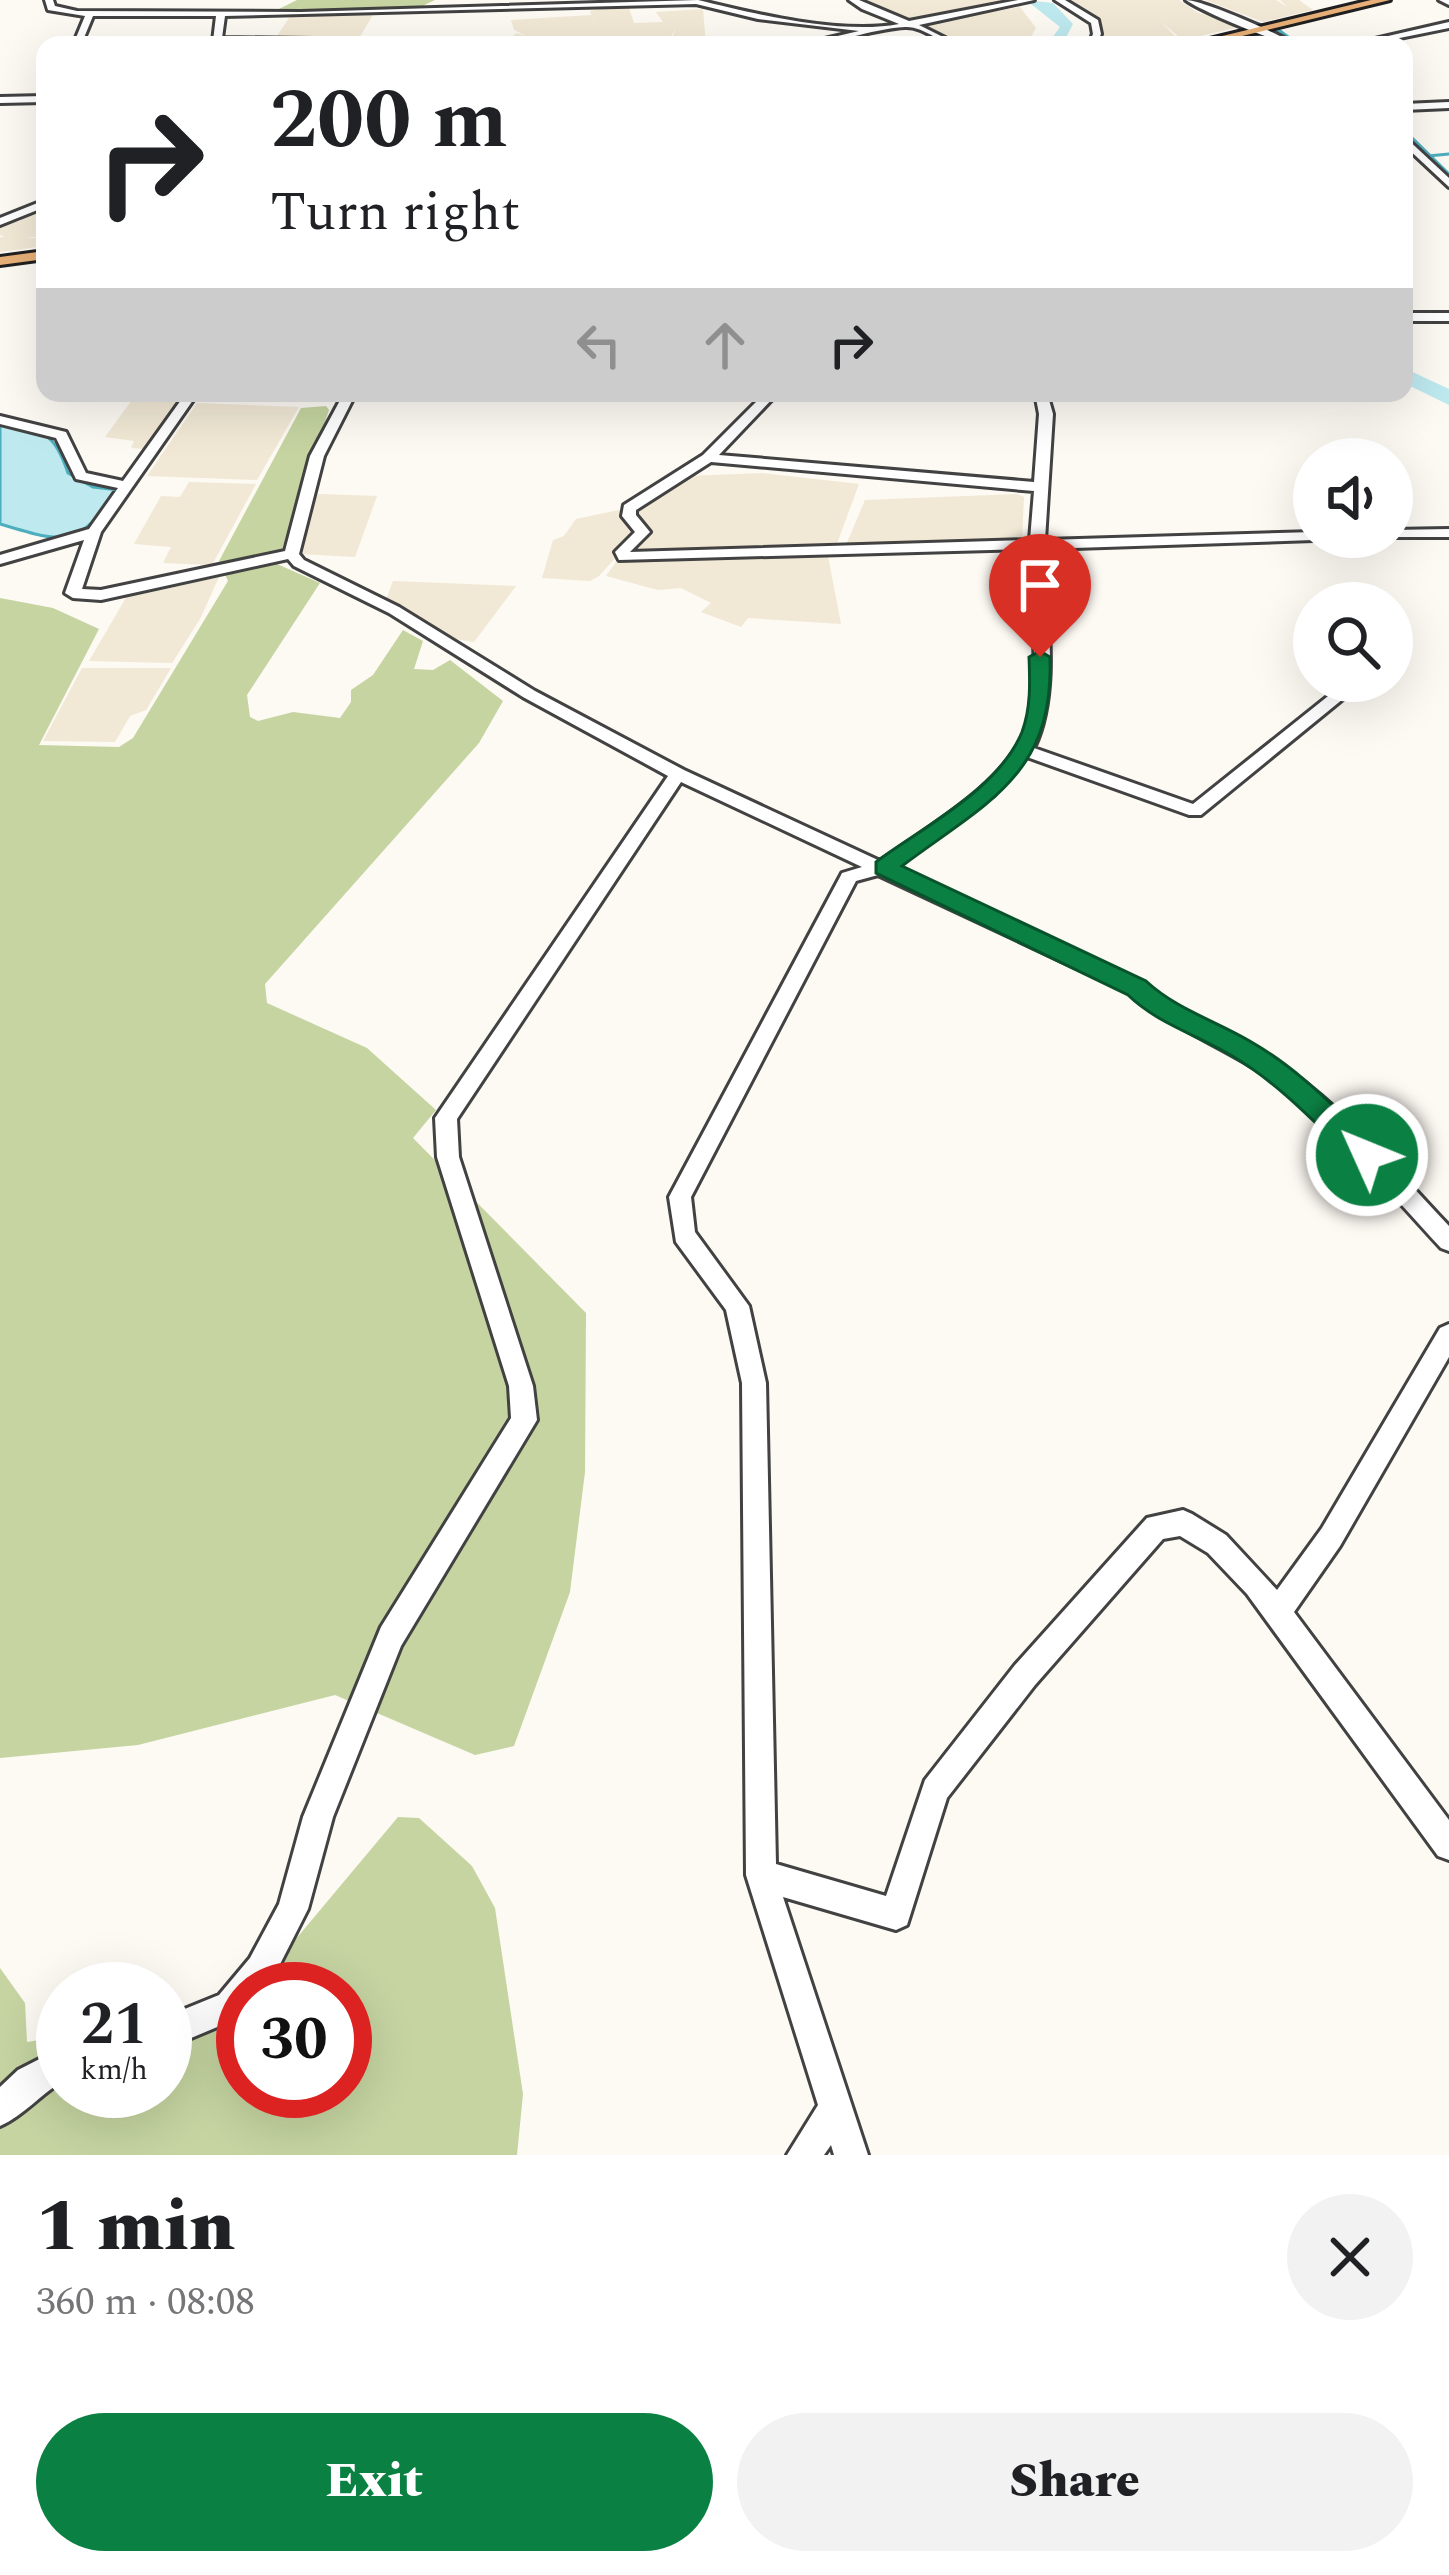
<!DOCTYPE html>
<meta charset="utf-8">
<style>
body{margin:0;font-family:Spectral,serif;background:#f2f2f2;color:#202124;height:100vh;display:flex;flex-direction:column;font-size:45px;white-space:nowrap}
*{box-sizing:border-box;margin:0}
p{font-size:39px;color:#757577}
.icon{flex:none;width:66px;height:66px;fill:none;stroke:currentColor;stroke-width:2;stroke-linecap:round;stroke-linejoin:round}
.map{position:relative;height:2155px;overflow:hidden}
.side{display:flex;flex-direction:column;background:#fff;flex:1}
.side>*{flex:none}
.top-card{position:absolute;left:36px;top:36px;width:1377px;height:366px;border-radius:24px;box-shadow:0 12px 48px #0002;background:#fff;color:#202124;overflow:hidden}
.buttons{position:absolute;left:1293px;top:438px;display:grid;gap:24px}
.buttons a{display:grid;place-items:center;width:120px;height:120px;border-radius:50%;background:#fff;box-shadow:0 12px 48px #0002;font-size:60px}
.speed{position:absolute;left:36px;top:1962px;display:flex;gap:24px;font-size:60px;font-weight:700;text-align:center}
.speed>*{display:grid;place-content:center;width:156px;height:156px;border-radius:50%;background:#fff;box-shadow:0 12px 48px #0002;line-height:1}
.speed small{font-size:30px;font-weight:400}
.speed .limit{border:18px solid #d22;background:#fff;color:#111}
.pin{position:absolute;display:grid;place-items:center;width:102px;height:102px;color:#fff;margin:-123px -51px;border-radius:50% 50% 50% 0;rotate:-45deg;box-shadow:0 0 12px #0007}
.pin .icon{rotate:45deg}
.me{position:absolute;width:132px;margin:-66px;rotate:314deg;stroke-linejoin:round;filter:drop-shadow(0 0 9px #0008)}
.turn{display:flex;align-items:center;gap:42px;height:252px;padding:0 36px;font-size:54px}
.turn .icon{width:156px;height:156px;stroke-width:2.5}
.turn b{display:block;font-size:84px;line-height:102px}
.lanes{display:flex;align-items:center;height:114px;padding:0 36px;background:#0003;justify-content:center;gap:60px;direction:ltr}
.lanes .off{opacity:.35}
.round{display:grid;place-items:center;flex:none;width:126px;height:126px;border-radius:63px;background:#f2f2f2}
.head{display:flex;align-items:center;justify-content:space-between;height:204px;padding:0 36px}
h1{font-size:72px;font-weight:800;line-height:90px}
.primary-button{display:flex;gap:24px;margin-top:auto;padding:24px 36px}
.primary-button a{flex:1;height:138px;border-radius:72px;background:#0b8043;color:#fff;font-size:48px;font-weight:800;line-height:138px;text-align:center}
.primary-button a+a{background:#f2f2f2;color:#202124}
.map>svg:first-child{display:block}
.farmland{fill:#f1e8d5}
.forest{fill:#c5d4a1}
.water{fill:#bde9ef;stroke:#4daebe;stroke-width:3}
.lines{fill:none;stroke-linecap:round;stroke-linejoin:round}
.stream{stroke:#4daebe;stroke-width:3}
.river{fill:#bde9ef;fill-rule:evenodd}
.minor-casing{stroke:#424242;stroke-width:6}
.major-casing{stroke:#202020;stroke-width:6}
.minor{fill:#fff;fill-rule:evenodd}
.major{fill:#e8b078;fill-rule:evenodd}
.route{fill:#0b8043;stroke:#07532c;stroke-width:3}
</style>
<div class="map">
<svg width="1449" height="2155" viewBox="0 0 1449 2155">
<rect width="100%" height="100%" fill="#fdf9f3"/>
<!-- farmland -->
<g class="farmland">
<polygon points="860,0 1005,0 908,21"/>
<polygon points="1070,0 1179,0 1198,13 1247,25 1183,40 1160,21 1179,40 1097,45 1104,34 1100,21"/>
<polygon points="1205,0 1276,0 1289,8 1280,0 1299,0 1313,10 1263,22"/>
<polygon points="619,5 628,5 634,23 663,22 656,12 703,9 706,45 669,45 676,28 666,45 503,45 516,33 527,36 514,30 511,20 591,15 595,26 590,11"/>
<polygon points="1020,7 1036,28 1026,45 963,45 920,25"/>
<polygon points="374,13 358,40 275,39 291,15"/>
<polygon points="45,206 45,237 25,237 45,239 45,246 0,252 0,237 5,237 0,235 0,225 21,221 20,216"/>
<polygon points="137,393 186,398 147,449 131,448 134,441 105,437"/>
<polygon points="197,403 299,407 257,480 147,476"/>
<polygon points="762,473 859,484 835,549 631,552 648,528 632,511 689,476"/>
<polygon points="189,482 256,484 212,565 163,563 171,547 134,544 161,496 180,497"/>
<polygon points="320,494 377,496 355,557 299,554 313,496"/>
<polygon points="1017,494 1024,497 1022,540 1017,543 846,545 865,500"/>
<polygon points="619,510 637,534 599,576 590,581 542,578 553,540 564,536 576,519"/>
<polygon points="828,556 841,624 748,618 741,627 701,612 711,603 681,588 658,590 606,576 616,562"/>
<polygon points="219,577 200,619 172,663 89,661 127,596"/>
<polygon points="393,581 516,586 474,642 455,639 386,600"/>
<polygon points="82,668 171,668 146,710 130,716 115,742 43,741"/>
</g>
<!-- forest -->
<g class="forest">
<polygon points="297,0 435,0 416,9 273,12"/>
<polygon points="326,406 329,410 277,564 320,583 247,695 250,717 258,721 293,712 340,718 351,702 351,690 373,675 403,630 423,641 414,669 433,670 450,660 503,701 479,743 265,984 267,1003 367,1048 436,1110 413,1138 586,1313 585,1472 570,1592 514,1746 475,1755 335,1695 138,1745 0,1758 0,598 53,608 99,629 39,745 119,747 133,738 228,581 219,561 301,408"/>
<polygon points="398,1817 419,1818 472,1866 495,1908 523,2094 517,2155 0,2155 0,1968 25,2003 27,2042 63,2036 63,2091 165,2091 165,2020 238,2008 243,2002 243,2091 345,2091 345,1989 254,1989"/>
</g>
<!-- water -->
<path class="water" d="M0 424C43 431 53 430 68 473L93 487 119 490C77 548 66 544 0 524Z"/>
<g class="lines">
<!-- stream -->
<g class="stream">
<polyline points="1232,15 1280,31 1299,45"/>
<polyline points="1404,130 1449,174"/>
<polyline points="1428,156 1449,154"/>
</g>
<!-- river -->
<g class="river">
<polygon points="1026,0 1053,3 1073,24 1062,45 1047,45 1060,27"/>
<polygon points="1404,368 1449,389 1449,405 1404,383"/>
</g>
<!-- minor casing -->
<g class="minor-casing">
<g id="minor">
<path d="M45 0H53L55 6 77 11 301 12 698 0C755 14 842 35 899 24L862 9 849 0H859L909 21 1018 0H1034L919 25 959 45C940 45 925 26 905 27 869 29 835 45 799 45L859 31 758 19 696 4 225 16 222 38 393 40 390 45 217 44 213 41 216 16H93L81 45H73L85 16 48 10Z"/>
<polygon points="1055,0 1065,0 1098,20 1101,34 1096,45 1088,45 1093,34 1091,23"/>
<path d="M1186 0C1202 0 1281 34 1295 45 1281 45 1199 10 1186 0Z"/>
<polygon points="1439,0 1449,0 1449,5"/>
<polygon points="1449,22 1449,28 1365,45 1349,45"/>
<polygon points="45,96 45,102 0,103 0,97"/>
<polygon points="1449,102 1449,108 1404,110 1404,104"/>
<polygon points="1404,136 1449,178 1449,187 1404,145"/>
<polygon points="45,200 45,207 0,225 0,218"/>
<rect x="1404" y="313" width="45" height="8"/>
<path d="M186 393H198L101 532 82 589 101 590 285 551 310 456 344 393H356L324 456 299 554 304 560 399 607 535 691 684 770 880 861C926 828 1011 781 1027 724 1041 677 1031 600 1030 549L619 560 615 552 635 532 622 516 624 505 703 455 765 393H778L719 455 1034 482 1039 414 1035 393H1047L1053 414 1045 540 1314 532V537H1321L1314 540 1044 549C1046 611 1061 691 1034 748L1193 804 1347 681H1365L1201 815H1189L1027 757 994 795 895 868 1144 983C1188 1019 1242 1037 1288 1070 1349 1113 1398 1172 1449 1226V1251L1441 1248C1389 1192 1339 1131 1279 1085 1232 1049 1175 1031 1130 993L878 875 856 881 691 1197 695 1232 749 1306 766 1383 776 1864 886 1896 925 1780 1015 1665 1147 1518 1183 1510 1192 1514 1226 1535 1277 1590 1322 1528 1440 1328 1449 1324V1357L1340 1546 1294 1612 1449 1820V1860L1438 1856 1247 1594 1208 1553 1180 1536 1163 1539 1035 1685 947 1798 907 1925 896 1930 783 1897 868 2155H834L831 2145 824 2155H787L818 2105 746 1875 742 1383 726 1310 676 1242 669 1197 840 877 842 873 862 867 681 782 457 1119 459 1157 533 1386 537 1420 401 1646 333 1817 308 1909 272 1980 265 1989H243L241 2017 165 2049V2017L219 1995 250 1958 279 1904 303 1817 381 1627 511 1418 509 1386 437 1157 435 1118 668 776 523 697 389 613 294 566 288 559 101 600 73 598 65 593 84 540 0 564V555L89 529 118 488 76 479 56 438 0 424V416L66 432 86 473 123 481ZM711 462 1034 491 1030 540 630 552 650 532 636 515V510Z"/>
<polygon points="1449,529 1449,537 1387,537 1392,537 1392,530"/>
<path d="M63 2047V2081C41 2094 23 2116 0 2126V2087L18 2070Z"/>
</g>
</g>
<!-- major casing -->
<g class="major-casing">
<g id="major">
<polygon points="1371,0 1390,0 1205,45 1185,45"/>
<polygon points="45,251 45,259 0,265 0,257"/>
</g>
</g>
<!-- minor -->
<use href="#minor" class="minor"/>
<!-- major -->
<use href="#major" class="major"/>
</g>
<!-- route -->
<path class="route" d="M1040 651 1050 657C1054 776 987 802 902 866L1146 981C1177 1010 1217 1021 1253 1043 1300 1070 1337 1110 1377 1147L1381 1155 1377 1163H1357C1318 1126 1281 1085 1234 1057 1198 1035 1158 1024 1128 995L876 873V862C923 827 999 789 1022 732 1031 708 1030 682 1029 657Z"/>
</svg>
<div class="buttons">
<a><svg class="icon" aria-label="sound" viewBox="0 0 24 24"><path d="M4 9h4l5-4v14l-5-4H4zM17 9q2 3 0 6"/></svg></a>
<a><svg class="icon" aria-label="search" viewBox="0 0 24 24"><circle cx="10" cy="10" r="6"/><path d="M15 15l6 6"/></svg></a>
</div>
<div class="speed"><div>21<small>km/h</small></div><div class="limit">30</div></div>
<div class="pin" style="left:1040px;top:657px;background:#d93025"><svg class="icon" aria-label="arrive" viewBox="0 0 24 24"><path d="M6 21V4h12l-3 4 3 4H6"/></svg></div>
<svg class="me" style="left:1367px;top:1155px" viewBox="-20 -20 40 40"><circle r="17" fill="#0b8043" stroke="#fff" stroke-width="3"/><path d="M0-11L8 9 0 5-8 9z" fill="#fff"/></svg>
<div class="top-card">
<div class="turn"><svg class="icon" aria-label="right" viewBox="0 0 24 24"><path d="M7 20v-9h11M14 6l5 5-5 5"/></svg><div><b>200 m</b>Turn right</div></div>
<div class="lanes"><svg class="icon off" aria-label="left" viewBox="0 0 24 24"><path d="M17 20v-9H6M10 6l-5 5 5 5"/></svg><svg class="icon off" aria-label="ahead" viewBox="0 0 24 24"><path d="M12 20V5M6 11l6-6 6 6"/></svg><svg class="icon" aria-label="right" viewBox="0 0 24 24"><path d="M7 20v-9h11M14 6l5 5-5 5"/></svg></div>
</div>
</div>
<section class="side">
<div class="head"><div><h1>1 min</h1><p>360 m · 08:08</p></div><a class="round"><svg class="icon" aria-label="close" viewBox="0 0 24 24"><path d="M6 6l12 12M18 6L6 18"/></svg></a></div>
<div class="primary-button"><a>Exit</a><a>Share</a></div>
</section>
